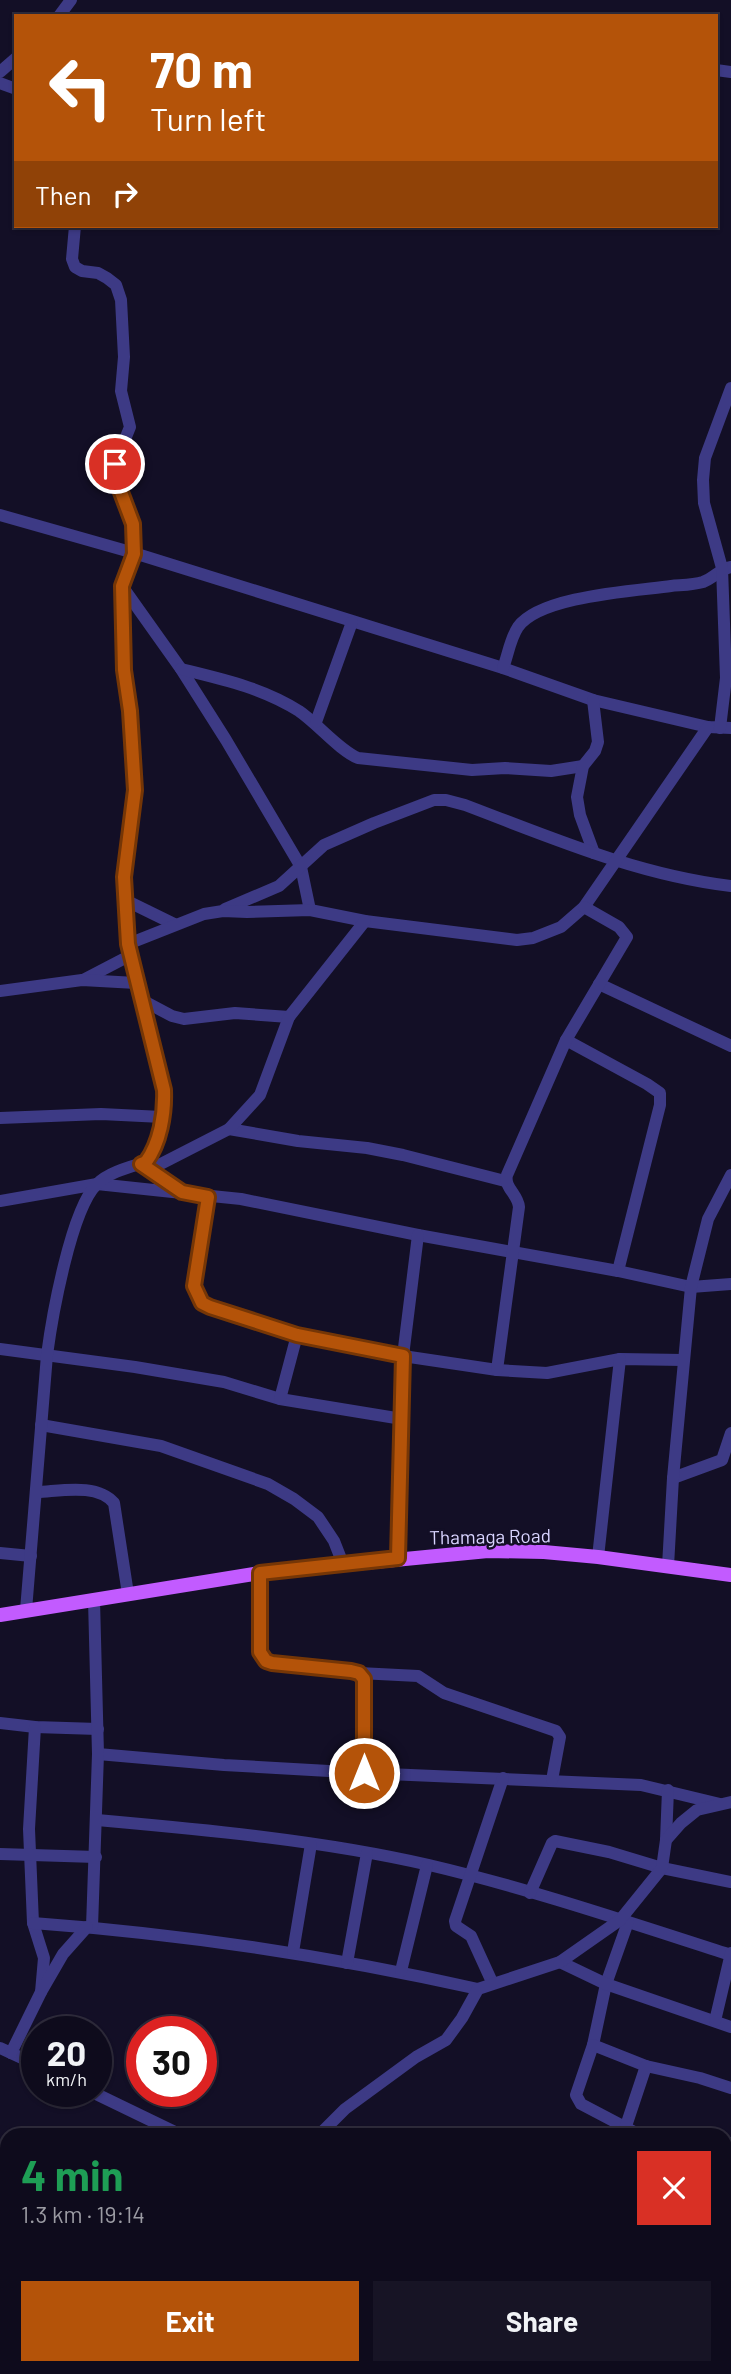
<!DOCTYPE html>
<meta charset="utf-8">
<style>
body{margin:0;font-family:Barlow,sans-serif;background:#171425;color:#f1f3f6;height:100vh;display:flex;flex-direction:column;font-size:26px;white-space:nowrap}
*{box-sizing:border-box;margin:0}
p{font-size:23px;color:#9b9ba3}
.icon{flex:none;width:38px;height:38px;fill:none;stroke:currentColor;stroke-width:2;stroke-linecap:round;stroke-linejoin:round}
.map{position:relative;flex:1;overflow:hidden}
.side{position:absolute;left:0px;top:2128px;width:732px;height:247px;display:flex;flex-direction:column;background:#0e0b1c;border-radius:21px 21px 0 0;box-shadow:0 2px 5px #0004,0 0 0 2px #2e2b3b}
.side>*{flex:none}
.top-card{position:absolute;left:14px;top:14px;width:704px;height:214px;border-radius:0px;box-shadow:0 2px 5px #0004,0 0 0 2px #2e2b3b;background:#b45309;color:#fff;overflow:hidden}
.speed{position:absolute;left:21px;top:2016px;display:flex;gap:14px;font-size:35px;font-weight:700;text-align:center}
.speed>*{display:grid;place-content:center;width:91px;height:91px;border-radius:50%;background:#0e0b1c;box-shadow:0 2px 5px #0004,0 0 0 2px #2e2b3b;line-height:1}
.speed small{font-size:18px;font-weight:400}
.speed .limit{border:10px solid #d22;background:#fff;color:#111}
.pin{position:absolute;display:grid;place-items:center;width:60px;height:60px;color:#fff;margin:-30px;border:4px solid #fff;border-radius:50%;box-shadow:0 2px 7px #0007}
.me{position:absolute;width:77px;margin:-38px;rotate:0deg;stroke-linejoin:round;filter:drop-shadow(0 0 5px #0008)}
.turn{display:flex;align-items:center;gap:24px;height:147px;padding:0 21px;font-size:32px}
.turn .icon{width:91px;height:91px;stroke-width:2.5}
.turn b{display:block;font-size:49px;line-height:60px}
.then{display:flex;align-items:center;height:66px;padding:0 21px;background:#0003;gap:14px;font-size:26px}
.round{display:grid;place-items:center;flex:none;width:74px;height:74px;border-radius:0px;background:#171425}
.headline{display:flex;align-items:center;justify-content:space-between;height:119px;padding:0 21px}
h1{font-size:42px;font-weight:700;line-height:52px;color:#1e9e55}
.action{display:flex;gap:14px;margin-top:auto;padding:14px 21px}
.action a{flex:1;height:80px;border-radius:0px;background:#b45309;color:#fff;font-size:28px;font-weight:700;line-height:80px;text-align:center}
.action a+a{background:#171425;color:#f1f3f6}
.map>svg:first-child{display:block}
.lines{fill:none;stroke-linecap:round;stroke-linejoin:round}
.minor{stroke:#3d3a85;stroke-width:12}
.major{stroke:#c25bff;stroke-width:14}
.route-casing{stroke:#753606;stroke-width:18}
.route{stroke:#b45309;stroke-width:12}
.labels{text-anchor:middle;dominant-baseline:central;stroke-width:5;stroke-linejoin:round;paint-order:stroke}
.street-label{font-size:19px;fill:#d9d4ff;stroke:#130f26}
</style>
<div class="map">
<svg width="731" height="2374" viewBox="0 0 731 2374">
<rect width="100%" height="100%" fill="#130f26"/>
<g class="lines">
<!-- minor -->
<g class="minor">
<polyline points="59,16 71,0"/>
<polyline points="716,70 731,72"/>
<polyline points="0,72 16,58"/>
<polyline points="0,83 16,89"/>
<polyline points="0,515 134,553 503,668 593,700 708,727 731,728"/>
<polyline points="122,586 181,669 226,740 301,867 310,910"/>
<path d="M503 668C508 655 510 639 518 627 540 596 634 591 671 586 681 585 693 585 703 582 714 578 720 569 731 567"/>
<path d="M181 669C222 679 263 688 299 711 318 724 339 750 358 758L472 770 505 768 551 771 583 766"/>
<polyline points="593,700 598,742 595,751 583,766 577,797 580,815 594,853"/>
<polyline points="316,722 352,622"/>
<polyline points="720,728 726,678 722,568 704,503 703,480 705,458 731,388"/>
<polyline points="125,900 174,924"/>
<path d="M225 909 279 886 324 845 374 823 434 800H446L465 805C552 838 638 875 731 886"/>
<polyline points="128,944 204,914 223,911 247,912 310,910 365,921 517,940 533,938 561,927 584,907 708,727"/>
<polyline points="83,980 131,955"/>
<polyline points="599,984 731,1046"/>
<polyline points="0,991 82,980 136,983"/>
<polyline points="140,999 172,1016 184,1019 235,1013 289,1017"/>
<polyline points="566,1040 647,1084 660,1093 660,1105 618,1271"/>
<polyline points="0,1118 101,1114 162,1117"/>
<polyline points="229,1129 298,1141 367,1148 403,1155 505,1181"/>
<polyline points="145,1167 182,1192"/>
<polyline points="149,1170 229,1129 260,1095 289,1017 365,921"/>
<polyline points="208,1197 194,1286 202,1303 210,1307 308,1338 403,1356 497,1370 547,1373 620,1359 683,1360"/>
<polyline points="0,1201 97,1184 182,1193 241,1199 418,1235 618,1271 691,1287 731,1284"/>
<polyline points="0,1349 135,1367 224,1382 280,1399 402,1419"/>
<path d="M497 1370 519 1207C518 1194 504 1188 507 1175L566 1040 627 937 619 927 584 907"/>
<polyline points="280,1399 297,1335"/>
<polyline points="41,1425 161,1446 268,1484 294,1499 318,1517 334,1541 343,1564"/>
<polyline points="673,1478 722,1460 731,1433"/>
<path d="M37 1492C61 1491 97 1483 114 1503L128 1594"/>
<polyline points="0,1553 31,1556"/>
<polyline points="598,1557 620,1359"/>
<polyline points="398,1558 403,1356 418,1235"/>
<polyline points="668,1566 673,1478 691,1287 708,1219 731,1175"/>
<polyline points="260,1573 260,1652 266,1661 272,1663 351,1671 359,1673 364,1679 364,1773 641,1785 720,1804"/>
<path d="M26 1610 47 1355C52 1317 71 1209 97 1184 109 1172 130 1167 146 1162 160 1143 165 1113 164 1090L128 944 124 877 135 790 130 711 124 670 122 586 134 553 133 524 116 479 115 464 130 427 121 391 124 357 121 300 116 285 107 278 98 273 82 271 75 267 72 259 75 226"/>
<polyline points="359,1673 418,1676 444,1693 556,1731 560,1737 552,1780"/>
<polyline points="0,1723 35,1727 98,1729"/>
<polyline points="35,1727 29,1829 33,1923 44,1958 41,1992"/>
<polyline points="98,1754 224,1765 364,1773"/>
<path d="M96 1820C207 1830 320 1840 429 1865 531 1889 631 1923 731 1955"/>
<polyline points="666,1840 668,1790"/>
<polyline points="0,1854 96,1857"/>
<polyline points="530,1893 552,1843 555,1841 609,1852 662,1868 731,1882"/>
<polyline points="628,1922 606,1984 593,2045 576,2095 581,2104 640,2135"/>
<path d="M33 1923C183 1934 331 1956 478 1989"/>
<polyline points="92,1927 98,1754 94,1600"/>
<polyline points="293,1952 311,1844"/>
<polyline points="560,1962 606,1984 731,2027"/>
<polyline points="347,1963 367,1853"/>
<polyline points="401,1971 427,1865"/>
<polyline points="492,1982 471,1936 456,1926 455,1921 503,1778"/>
<polyline points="715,2021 731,1953"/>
<polyline points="593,2045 646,2066 700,2078 731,2088"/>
<polyline points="0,2048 37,2065"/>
<polyline points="11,2053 41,1992 63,1954 87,1927"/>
<polyline points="90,2091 181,2135"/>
<polyline points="319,2135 345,2109 416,2057 446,2040 462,2018 478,1989 560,1962 620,1920 662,1868 666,1840 681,1823 697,1810 731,1802"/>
<polyline points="623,2135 646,2066"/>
<polyline points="724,2160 731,2143"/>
<path d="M724 2287C731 2300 730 2313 724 2327"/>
<polyline points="673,2368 686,2374"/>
<polyline points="722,2368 725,2374"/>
</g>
<!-- major -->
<polyline class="major" points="0,1615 260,1573 488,1551 544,1552 598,1557 731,1575"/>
</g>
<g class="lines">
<!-- route casing -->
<g class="route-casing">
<path id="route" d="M115 464 116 479 133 524 134 554 122 586 124 670 130 711 135 790 124 877 128 944 164 1090C165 1114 160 1143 146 1162L141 1164 182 1192 208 1197 194 1286 202 1303 210 1307 297 1335 403 1356 398 1558 260 1573V1652L266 1661 272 1663 351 1671 359 1673 364 1679V1773"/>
</g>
<!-- route -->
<use href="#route" class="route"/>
</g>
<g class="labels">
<!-- street labels -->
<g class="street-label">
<text transform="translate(490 1536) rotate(-1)">Thamaga Road</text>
</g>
</g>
</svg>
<div class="speed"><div>20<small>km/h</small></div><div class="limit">30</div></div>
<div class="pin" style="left:115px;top:464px;background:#d93025"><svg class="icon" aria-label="arrive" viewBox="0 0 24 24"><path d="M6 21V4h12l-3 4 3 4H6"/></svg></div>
<svg class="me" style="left:364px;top:1773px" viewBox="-20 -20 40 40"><circle r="17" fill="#b45309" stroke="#fff" stroke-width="3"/><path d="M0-11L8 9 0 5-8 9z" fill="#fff"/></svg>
<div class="top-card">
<div class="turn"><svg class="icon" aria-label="left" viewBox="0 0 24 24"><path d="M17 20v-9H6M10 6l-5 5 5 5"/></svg><div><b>70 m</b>Turn left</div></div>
<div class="then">Then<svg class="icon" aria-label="right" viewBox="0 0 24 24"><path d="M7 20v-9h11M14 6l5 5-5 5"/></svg></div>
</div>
<section class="side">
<div class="headline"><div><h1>4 min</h1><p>1.3 km · 19:14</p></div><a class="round" style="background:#d93025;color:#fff"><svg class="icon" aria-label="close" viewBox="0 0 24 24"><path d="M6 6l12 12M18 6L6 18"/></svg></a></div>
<div class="action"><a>Exit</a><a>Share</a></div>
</section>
</div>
